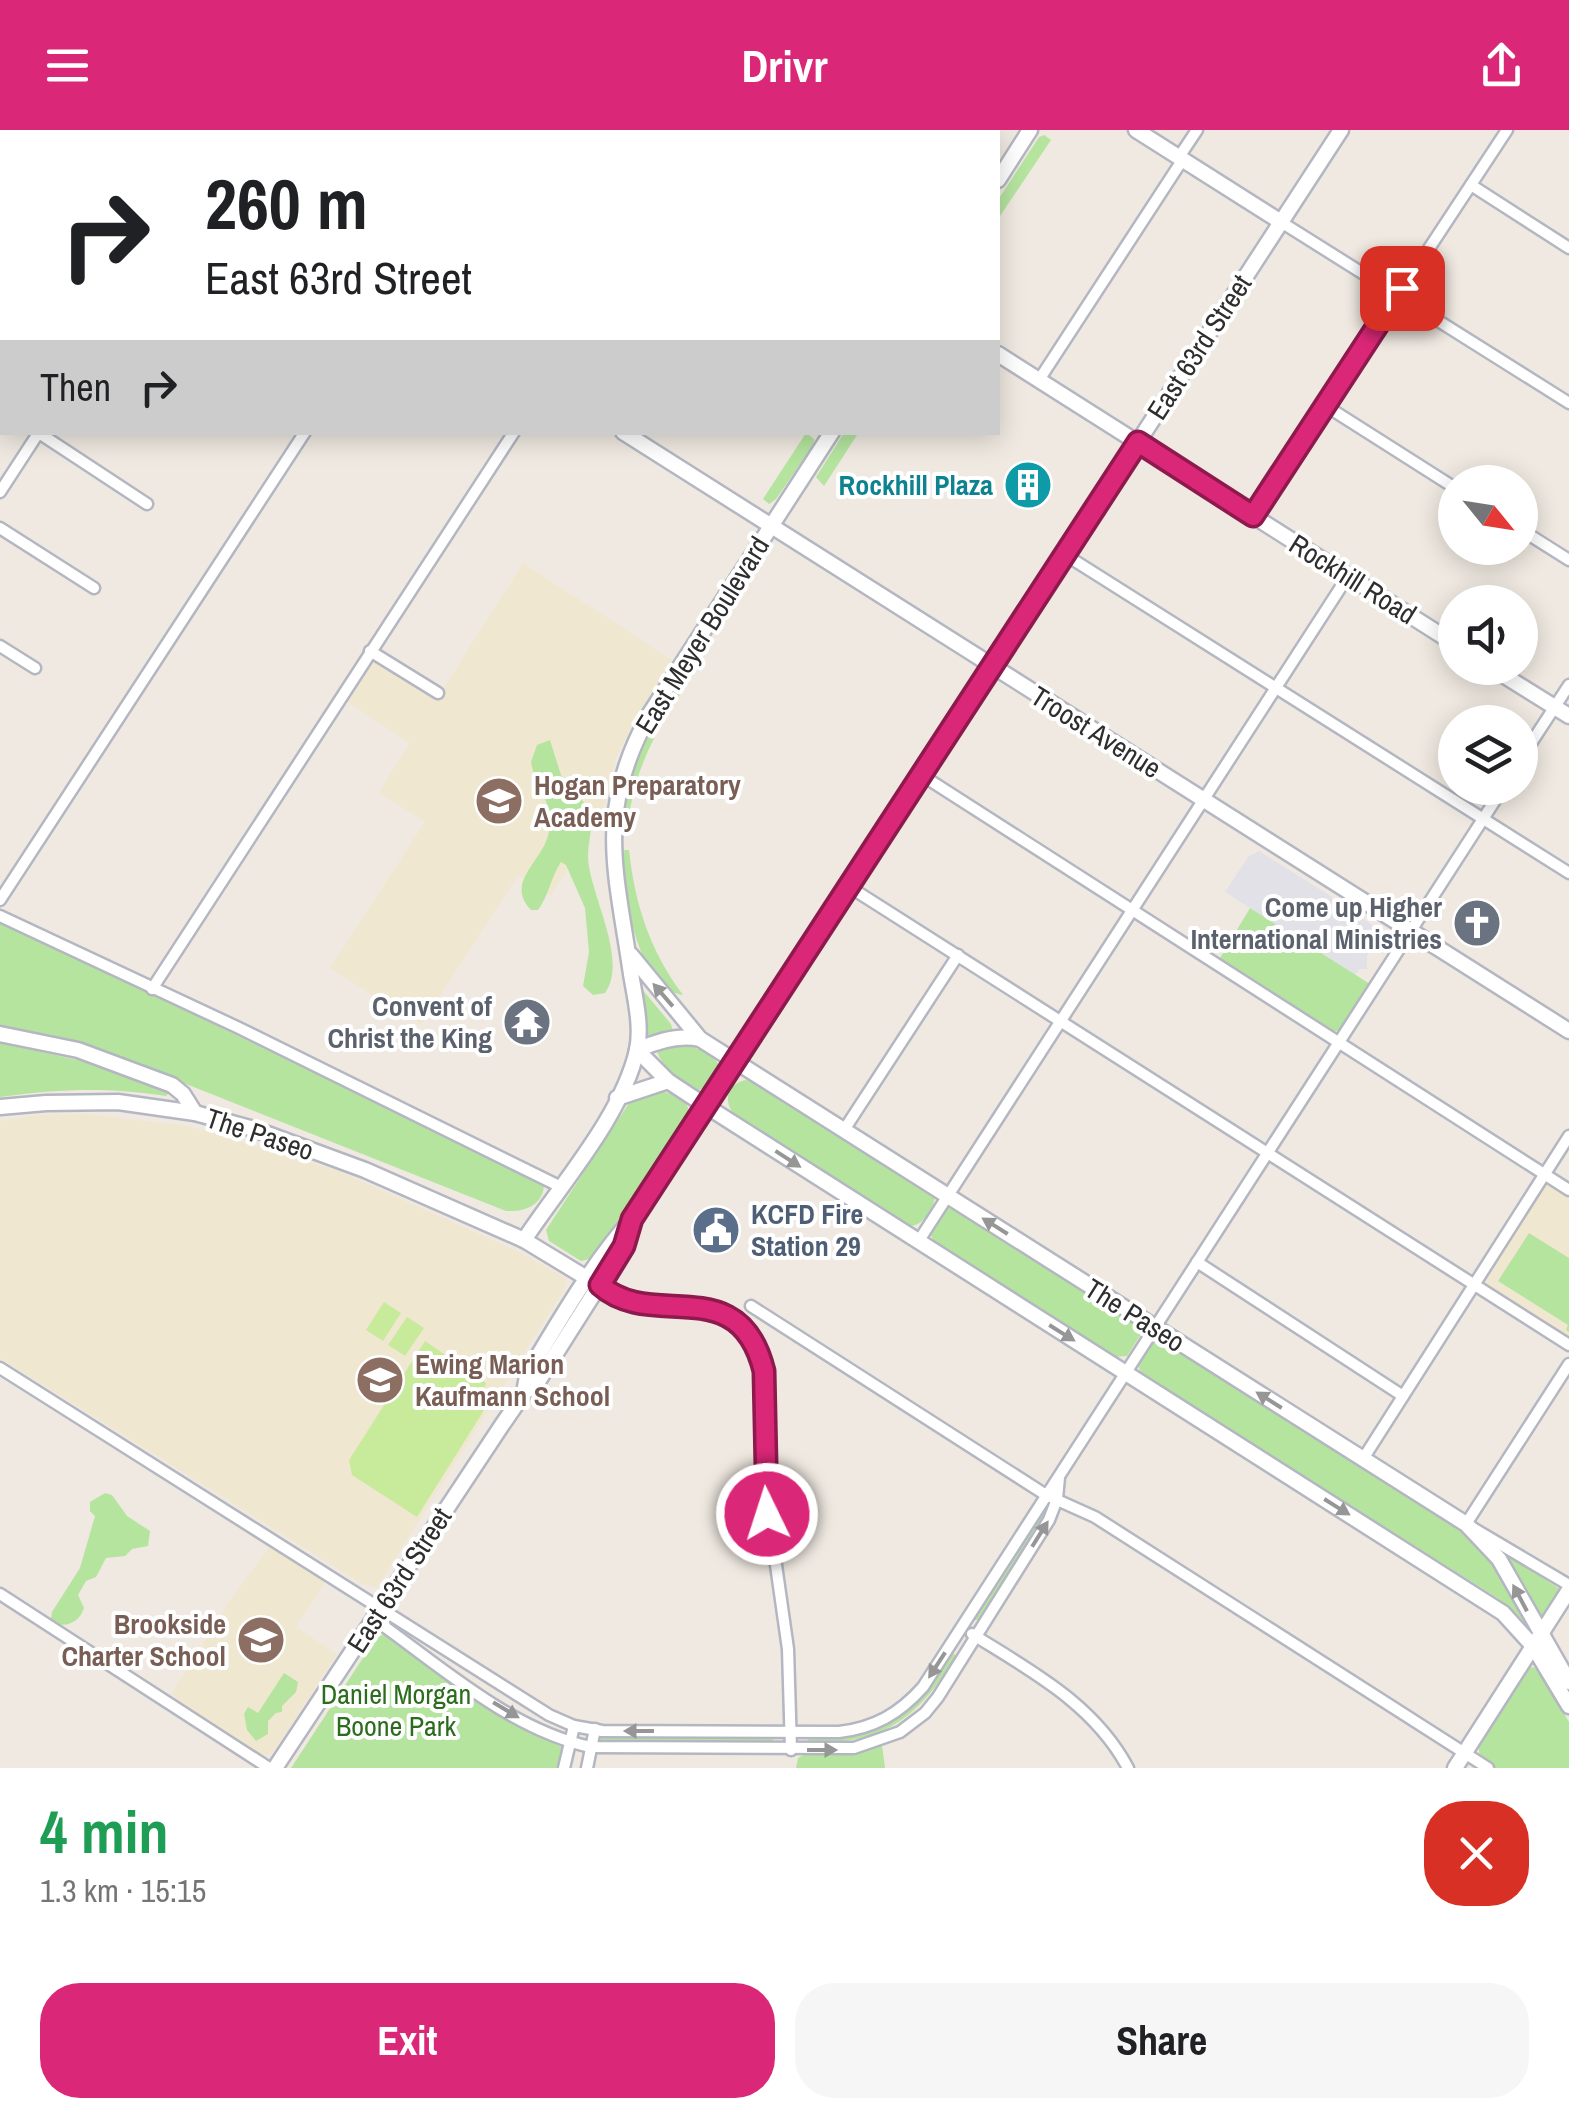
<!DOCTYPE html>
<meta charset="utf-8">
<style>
body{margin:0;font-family:"Archivo Narrow",sans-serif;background:#f6f6f6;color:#202124;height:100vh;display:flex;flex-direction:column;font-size:38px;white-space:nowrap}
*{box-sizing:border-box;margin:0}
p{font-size:32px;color:#757577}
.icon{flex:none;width:55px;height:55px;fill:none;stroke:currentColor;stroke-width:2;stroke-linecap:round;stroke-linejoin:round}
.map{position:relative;height:1638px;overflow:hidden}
.side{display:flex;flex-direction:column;background:#fff;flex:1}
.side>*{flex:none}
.hud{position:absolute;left:0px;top:0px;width:1000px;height:305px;box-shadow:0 5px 25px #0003;background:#fff;color:#202124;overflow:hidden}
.needle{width:65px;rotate:120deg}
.tools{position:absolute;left:1438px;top:335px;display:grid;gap:20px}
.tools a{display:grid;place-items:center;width:100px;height:100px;border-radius:50%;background:#fff;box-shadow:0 5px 25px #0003;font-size:50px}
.pin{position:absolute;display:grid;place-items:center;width:85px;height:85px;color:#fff;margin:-42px;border-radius:20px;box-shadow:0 5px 15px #0006}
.me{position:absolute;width:110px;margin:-55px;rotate:356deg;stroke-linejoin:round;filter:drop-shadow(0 0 8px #0008)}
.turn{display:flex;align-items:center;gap:35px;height:210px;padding:0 40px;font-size:45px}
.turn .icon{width:130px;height:130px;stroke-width:2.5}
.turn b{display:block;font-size:70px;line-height:85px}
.then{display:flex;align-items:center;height:95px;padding:0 40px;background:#0003;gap:20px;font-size:38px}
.round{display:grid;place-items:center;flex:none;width:105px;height:105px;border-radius:40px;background:#f6f6f6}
.head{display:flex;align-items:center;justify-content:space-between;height:170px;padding:0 40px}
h1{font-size:60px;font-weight:700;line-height:75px;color:#1e9e55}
.action{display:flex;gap:20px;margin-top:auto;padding:20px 40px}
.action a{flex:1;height:115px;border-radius:40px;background:#db2777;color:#fff;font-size:40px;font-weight:700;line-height:115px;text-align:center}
.action a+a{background:#f6f6f6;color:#202124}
header{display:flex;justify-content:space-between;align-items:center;height:130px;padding:0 40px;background:#db2777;color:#fff;font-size:45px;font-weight:700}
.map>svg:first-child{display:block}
.industrial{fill:#e3e1e8}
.education{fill:#f0e7d1}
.green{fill:#b5e49f}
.pitch{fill:#c7eb9b}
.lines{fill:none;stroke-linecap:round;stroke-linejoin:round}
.street-casing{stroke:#b4b7c1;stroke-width:15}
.secondary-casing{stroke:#b4b7c1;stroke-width:19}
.street{stroke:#fff;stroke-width:10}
.secondary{stroke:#fff;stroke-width:14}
.oneway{fill:#969696}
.route-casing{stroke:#8e194d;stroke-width:25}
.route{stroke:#db2777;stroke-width:18}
.labels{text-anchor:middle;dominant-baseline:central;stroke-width:8;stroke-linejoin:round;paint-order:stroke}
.street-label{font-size:28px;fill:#2e2e2e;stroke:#fff}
.culture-label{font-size:28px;font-weight:bold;fill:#0d838f;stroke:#fff;text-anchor:end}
.education-label{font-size:28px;font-weight:bold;fill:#785e54;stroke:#fff;text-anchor:start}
.worship-label{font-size:28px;font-weight:bold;fill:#5b616d;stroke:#fff;text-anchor:end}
.service-label{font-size:28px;font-weight:bold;fill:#4e5e75;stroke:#fff;text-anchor:start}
.park-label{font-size:28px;fill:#2b6d1c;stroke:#fff}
</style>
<header><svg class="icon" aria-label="menu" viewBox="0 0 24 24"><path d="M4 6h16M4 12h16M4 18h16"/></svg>Drivr<svg class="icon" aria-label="share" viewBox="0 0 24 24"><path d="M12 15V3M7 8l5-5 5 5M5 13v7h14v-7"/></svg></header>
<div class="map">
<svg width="1569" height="1638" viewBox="0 0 1569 1638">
<rect width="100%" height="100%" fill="#efe9e1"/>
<!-- industrial -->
<polygon class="industrial" points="1259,721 1332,767 1332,775 1344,776 1377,798 1379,807 1367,826 1367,839 1359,839 1355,845 1225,762 1248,727"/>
<!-- education -->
<g class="education">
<polygon points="523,433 672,530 640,581 616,628 603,680 551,766 518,745 421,895 330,838 425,692 379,662 410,613 346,571 373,528 438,567"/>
<polygon points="85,984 188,996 336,1040 517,1121 567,1149 564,1160 377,1457 362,1454 0,1228 0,991 37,985"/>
<polygon points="1547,1051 1569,1065 1569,1209 1481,1153"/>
<polygon points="269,1418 276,1419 325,1452 296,1497 337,1524 277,1617 271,1624 263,1626 179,1573 172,1563 233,1466"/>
</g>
<!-- green -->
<g class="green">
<polygon points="1044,5 1051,10 998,89 998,70 1039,7"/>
<polygon points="806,303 814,309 814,314 776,369 769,374 763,369"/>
<polygon points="844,303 857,305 824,356 816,347"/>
<path d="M690 539 694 543C658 598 632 637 627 705L624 704C605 665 668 572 690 539Z"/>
<path d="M550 610 561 645 591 681C593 697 588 712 588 727 589 763 629 830 605 863L593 865 583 856 589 822 585 778 566 735 561 732C551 747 549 765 538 780H531C506 754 538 734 547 709 558 676 535 658 531 632L537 615Z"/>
<path d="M625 720H629C635 775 650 821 683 865 636 859 624 760 621 722Z"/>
<polygon points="1250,778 1370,854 1339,901 1334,901 1220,828"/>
<path d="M0 793 18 799 541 1053 544 1056C542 1076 524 1082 506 1081L103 921 50 905 0 897Z"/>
<polygon points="641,858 671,894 673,901 654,908 648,905"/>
<path d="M0 913 91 933 169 963 166 966C105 957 61 959 0 967Z"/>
<path d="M668 916C688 914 711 919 720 937L706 958 699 960C682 949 663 940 657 921Z"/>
<path d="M746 950 760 954 935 1065C935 1078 922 1097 909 1096L736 987C723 973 725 954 746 950Z"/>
<path d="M658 961C672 963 687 967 689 982L593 1128 581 1131 549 1111 546 1100 629 973 636 967Z"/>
<polygon points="948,1077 954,1077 1142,1196 1141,1204 1127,1226 1114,1227 935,1113 930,1104"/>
<polygon points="1529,1103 1569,1128 1569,1202 1566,1200 1568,1195 1498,1151"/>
<polygon points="1162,1208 1460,1398 1489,1427 1529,1493 1527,1495 1499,1469 1141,1244 1138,1235 1154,1209"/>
<path d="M105 1363 112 1365 127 1386 150 1401 148 1416 132 1419 125 1426 106 1428 96 1447 86 1451 78 1465 84 1478C80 1490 70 1497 57 1494L51 1489 52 1482 80 1438 95 1386 90 1381V1372Z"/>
<polygon points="1043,1379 1048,1384 980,1490 975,1490 974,1487"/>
<polygon points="1508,1425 1561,1460 1544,1487 1540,1485 1506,1427"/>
<polygon points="384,1504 536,1604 562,1617 559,1638 291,1638 376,1508"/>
<path d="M955 1524V1529C916 1589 885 1613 812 1613L807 1610 811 1607C879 1608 915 1580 950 1525Z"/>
<polygon points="1533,1537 1540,1542 1569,1592 1569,1638 1494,1638 1480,1628 1478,1613 1526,1539"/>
<polygon points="284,1543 298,1552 296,1562 282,1576 282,1582 276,1583 268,1591 268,1604 256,1611 247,1600 244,1584 248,1577 258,1583"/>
<polygon points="602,1605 770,1606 774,1608 772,1612 603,1612 598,1608"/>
<polygon points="882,1615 885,1638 796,1638 798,1628 805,1624 847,1623"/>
</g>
<!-- pitch -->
<g class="pitch">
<polygon points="384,1172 401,1183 383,1211 366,1200"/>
<polygon points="407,1187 424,1198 405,1226 388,1215"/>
<polygon points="425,1211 486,1253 483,1266 486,1277 417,1387 352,1345 349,1330"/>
</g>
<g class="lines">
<!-- street casing -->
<g class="street-casing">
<g id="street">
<polyline points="75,2 77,0"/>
<polyline points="713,2 714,0"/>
<polyline points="1179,27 1197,0"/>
<polyline points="1471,55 1569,118"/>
<polyline points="1281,92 1569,273"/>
<polyline points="0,117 2,113"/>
<polyline points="1039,250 1183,29"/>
<polyline points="1326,276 1455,358"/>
<polyline points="39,303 147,374"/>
<polyline points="0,362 39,302"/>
<polyline points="1253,386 1507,0"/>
<polyline points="0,398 94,458"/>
<polyline points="1520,399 1569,430"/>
<polyline points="1064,424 1569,743"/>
<polyline points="0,516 35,538"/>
<polyline points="370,521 438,563"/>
<polyline points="1520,630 1569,555"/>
<polyline points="920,644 1569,1060"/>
<polyline points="848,756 1569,1215"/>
<polyline points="0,770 305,302"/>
<polyline points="0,786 239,898 559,1056"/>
<polyline points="152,859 514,302"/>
<polyline points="844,1000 958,825"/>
<polyline points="918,1112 1348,446"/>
<polyline points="1197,1132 1403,1266"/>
<path d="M599 1155C653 1202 738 1140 763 1241L764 1351 788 1519 791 1620"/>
<polyline points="751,1176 1046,1365 1095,1387 1488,1638"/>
<polyline points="1569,1234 1466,1394 1569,1455"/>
<path d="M0 1238 549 1585 574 1596 602 1601 839 1602C874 1598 899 1584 923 1557L1503 658"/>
<polyline points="1363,1329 1569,1006"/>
<polyline points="0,1464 269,1638"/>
<path d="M381 1478 385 1497C447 1542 515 1601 591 1617L854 1618 900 1602 925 1583 938 1567 1049 1390 1057 1369 1059 1347"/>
<path d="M972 1504C1031 1541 1094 1574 1128 1638"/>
<polyline points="564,1638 574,1596"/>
<polyline points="587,1638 595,1599"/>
</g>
</g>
<!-- secondary casing -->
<g class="secondary-casing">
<g id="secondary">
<polyline points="150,0 154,2"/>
<polyline points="641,0 645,2"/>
<polyline points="1136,0 1281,92"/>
<polyline points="998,50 1030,0"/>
<polyline points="998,224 1455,514"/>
<polyline points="623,302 1569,901"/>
<polyline points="1492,538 1569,586"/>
<polyline points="631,825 700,909"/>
<polyline points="0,904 78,920 172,955 183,964 195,983"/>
<path d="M637 920C657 911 679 904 700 909L1466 1394 1499 1429 1569 1552"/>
<polyline points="637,920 668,951 706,976 1503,1483 1533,1516 1569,1576"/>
<polyline points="617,968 668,951"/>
<polyline points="0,977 46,973 118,972 195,983 254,999 365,1040 524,1110 585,1147"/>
<path d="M524 1110C561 1054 622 986 637 920 642 896 635 868 631 844 616 740 595 683 649 585L832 302"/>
<path d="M524 1263 527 1246 535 1231C566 1179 596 1129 636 1084L1341 0"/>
<polyline points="275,1638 502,1295 524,1263 539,1250 624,1116 632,1090"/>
<polyline points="1455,1638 1569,1460"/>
</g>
</g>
<!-- street -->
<use href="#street" class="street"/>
<!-- secondary -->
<use href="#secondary" class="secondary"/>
</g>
<!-- one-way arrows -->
<defs><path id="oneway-solid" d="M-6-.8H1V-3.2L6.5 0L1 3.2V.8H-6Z" transform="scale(2.5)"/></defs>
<g class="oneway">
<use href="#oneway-solid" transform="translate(663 865) rotate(-131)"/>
<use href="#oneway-solid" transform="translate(788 1029) rotate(33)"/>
<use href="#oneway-solid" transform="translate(995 1096) rotate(-148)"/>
<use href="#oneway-solid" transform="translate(1062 1203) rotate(32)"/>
<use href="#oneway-solid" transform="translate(1269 1270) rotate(-148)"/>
<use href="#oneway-solid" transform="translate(1337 1377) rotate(32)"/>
<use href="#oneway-solid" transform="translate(1040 1404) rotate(-58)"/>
<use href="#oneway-solid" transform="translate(1520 1468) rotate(-118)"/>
<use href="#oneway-solid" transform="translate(937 1535) rotate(123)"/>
<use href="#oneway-solid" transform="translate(506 1580) rotate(31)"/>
<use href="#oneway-solid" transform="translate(639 1601) rotate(-180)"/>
<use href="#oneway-solid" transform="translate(822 1620)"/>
</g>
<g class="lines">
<!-- route casing -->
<g class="route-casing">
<path id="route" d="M767 1384 764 1241C739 1139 652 1202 600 1155L624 1116 632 1089 1138 312 1253 386 1402 158"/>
</g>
<!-- route -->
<use href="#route" class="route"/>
</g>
<!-- icons -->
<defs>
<g id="building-disc" transform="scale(2.5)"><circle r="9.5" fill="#0f9aa8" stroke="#fff"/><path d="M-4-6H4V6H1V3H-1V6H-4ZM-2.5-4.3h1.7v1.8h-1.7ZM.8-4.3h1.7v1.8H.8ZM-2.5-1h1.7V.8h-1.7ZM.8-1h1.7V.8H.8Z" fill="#fff"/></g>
<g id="school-disc" transform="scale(2.5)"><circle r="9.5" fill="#8d6e63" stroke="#fff"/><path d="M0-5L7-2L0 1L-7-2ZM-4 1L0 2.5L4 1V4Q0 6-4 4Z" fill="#fff"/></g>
<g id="church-disc" transform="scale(2.5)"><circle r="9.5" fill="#6b7280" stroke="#fff"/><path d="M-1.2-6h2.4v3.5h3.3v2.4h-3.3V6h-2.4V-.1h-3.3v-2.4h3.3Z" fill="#fff"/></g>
<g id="temple-disc" transform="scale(2.5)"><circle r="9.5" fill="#6b7280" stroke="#fff"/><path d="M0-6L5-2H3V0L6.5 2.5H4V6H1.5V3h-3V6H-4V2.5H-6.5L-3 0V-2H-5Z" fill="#fff"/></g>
<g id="civic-disc" transform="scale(2.5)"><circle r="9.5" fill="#5c6f8a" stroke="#fff"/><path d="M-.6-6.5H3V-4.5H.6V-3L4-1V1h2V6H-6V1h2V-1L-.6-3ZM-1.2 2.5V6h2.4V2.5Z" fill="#fff"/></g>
</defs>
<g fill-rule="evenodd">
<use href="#building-disc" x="1028" y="355"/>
<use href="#school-disc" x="499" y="671"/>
<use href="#church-disc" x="1477" y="793"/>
<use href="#temple-disc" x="527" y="892"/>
<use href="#civic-disc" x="716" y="1100"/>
<use href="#school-disc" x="380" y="1250"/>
<use href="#school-disc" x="261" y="1510"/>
</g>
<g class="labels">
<!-- street labels -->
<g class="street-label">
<text transform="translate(1199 217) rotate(-57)">East 63rd Street</text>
<text transform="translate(1353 449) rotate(32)">Rockhill Road</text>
<text transform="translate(702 505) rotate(-58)">East Meyer Boulevard</text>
<text transform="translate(1096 602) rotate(32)">Troost Avenue</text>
<text transform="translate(260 1004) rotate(18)">The Paseo</text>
<text transform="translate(1135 1185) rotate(32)">The Paseo</text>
<text transform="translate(399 1450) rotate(-57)">East 63rd Street</text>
</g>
<!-- culture labels -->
<g class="culture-label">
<text x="993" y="355">Rockhill Plaza</text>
</g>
<!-- education labels -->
<g class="education-label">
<text x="534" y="655">Hogan Preparatory<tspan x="534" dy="32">Academy</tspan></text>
<text x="415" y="1234">Ewing Marion<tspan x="415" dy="32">Kaufmann School</tspan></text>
<text x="226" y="1494" text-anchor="end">Brookside<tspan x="226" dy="32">Charter School</tspan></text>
</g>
<!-- worship labels -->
<g class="worship-label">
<text x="1442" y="777">Come up Higher<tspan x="1442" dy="32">International Ministries</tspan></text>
<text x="492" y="876">Convent of<tspan x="492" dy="32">Christ the King</tspan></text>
</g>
<!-- service labels -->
<g class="service-label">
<text x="751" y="1084">KCFD Fire<tspan x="751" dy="32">Station 29</tspan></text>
</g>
<!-- park labels -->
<g class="park-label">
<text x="396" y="1564">Daniel Morgan<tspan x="396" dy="32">Boone Park</tspan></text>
</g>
</g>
</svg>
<div class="tools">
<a><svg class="needle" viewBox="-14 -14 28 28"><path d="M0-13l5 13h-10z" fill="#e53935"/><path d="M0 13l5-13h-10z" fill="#757577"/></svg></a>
<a><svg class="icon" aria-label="sound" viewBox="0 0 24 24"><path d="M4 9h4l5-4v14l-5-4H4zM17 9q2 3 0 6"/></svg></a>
<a><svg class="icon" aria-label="layers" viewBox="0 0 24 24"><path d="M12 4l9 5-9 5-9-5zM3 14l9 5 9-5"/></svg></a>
</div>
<div class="pin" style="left:1402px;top:158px;background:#d93025"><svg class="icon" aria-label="arrive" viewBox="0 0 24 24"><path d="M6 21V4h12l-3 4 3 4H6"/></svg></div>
<svg class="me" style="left:767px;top:1384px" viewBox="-20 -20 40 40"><circle r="17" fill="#db2777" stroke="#fff" stroke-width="3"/><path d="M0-11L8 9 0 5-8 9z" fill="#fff"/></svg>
<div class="hud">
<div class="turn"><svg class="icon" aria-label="right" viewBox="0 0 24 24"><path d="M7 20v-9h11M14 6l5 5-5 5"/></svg><div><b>260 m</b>East 63rd Street</div></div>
<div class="then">Then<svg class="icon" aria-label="right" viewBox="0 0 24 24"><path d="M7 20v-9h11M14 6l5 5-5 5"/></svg></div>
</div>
</div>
<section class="side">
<div class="head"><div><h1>4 min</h1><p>1.3 km · 15:15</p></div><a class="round" style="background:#d93025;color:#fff"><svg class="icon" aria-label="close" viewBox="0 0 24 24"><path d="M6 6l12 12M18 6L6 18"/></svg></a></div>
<div class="action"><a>Exit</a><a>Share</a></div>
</section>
